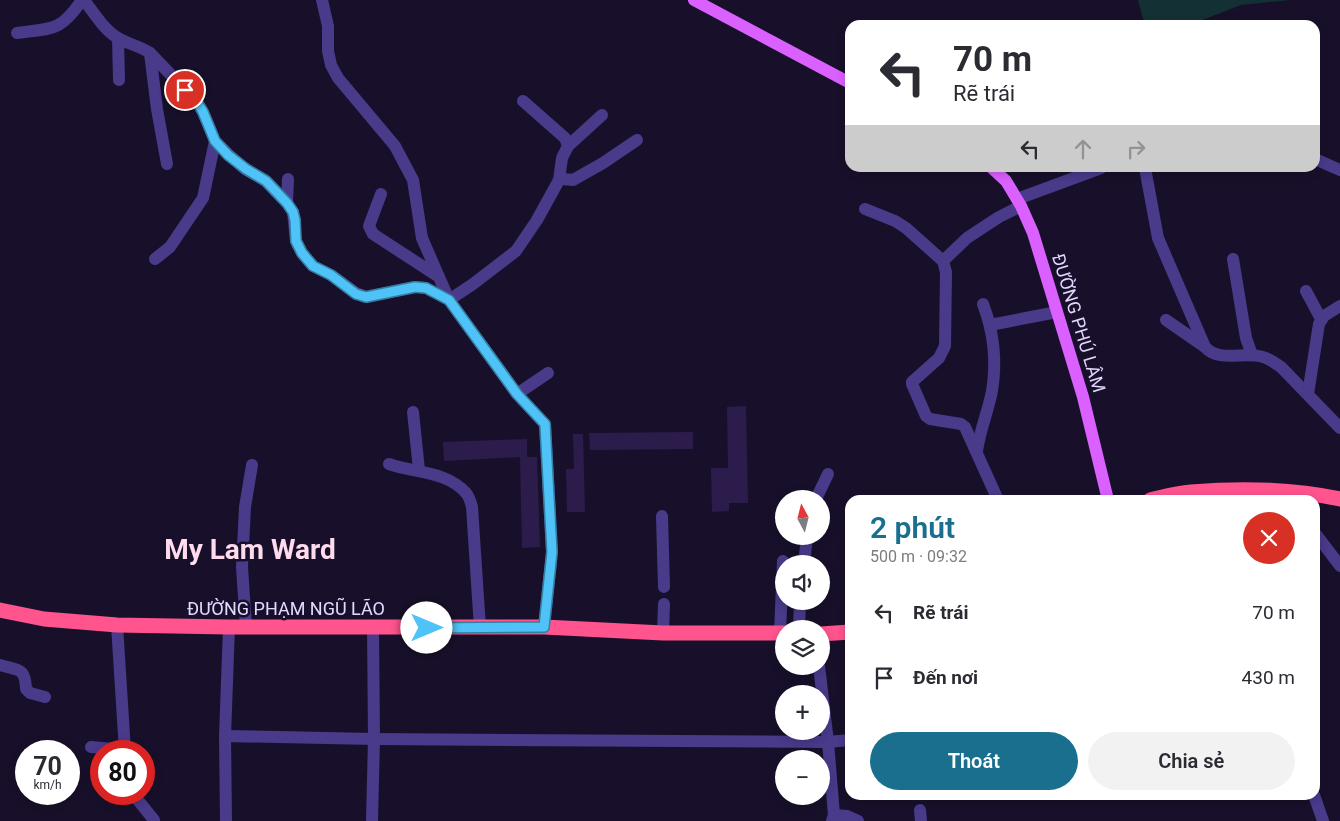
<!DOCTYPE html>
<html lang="vi">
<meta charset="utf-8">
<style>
body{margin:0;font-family:Roboto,sans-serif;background:#f2f2f3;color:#2b2b33;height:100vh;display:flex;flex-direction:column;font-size:19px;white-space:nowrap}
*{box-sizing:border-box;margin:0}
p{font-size:16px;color:#7c7c81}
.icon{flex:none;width:28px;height:28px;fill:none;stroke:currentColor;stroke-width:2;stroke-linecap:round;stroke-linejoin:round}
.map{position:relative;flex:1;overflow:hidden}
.details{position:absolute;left:845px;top:495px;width:475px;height:305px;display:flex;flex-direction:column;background:#fff;border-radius:15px;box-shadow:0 2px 8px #0003}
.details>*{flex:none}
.hud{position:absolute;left:845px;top:20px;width:475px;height:152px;border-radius:15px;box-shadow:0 2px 8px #0003;background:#fff;color:#2b2b33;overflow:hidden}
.needle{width:32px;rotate:353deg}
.tools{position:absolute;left:775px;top:490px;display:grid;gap:10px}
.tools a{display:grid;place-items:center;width:55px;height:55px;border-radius:50%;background:#fff;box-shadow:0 2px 8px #0003;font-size:25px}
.speed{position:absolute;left:15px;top:740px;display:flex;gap:10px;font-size:25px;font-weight:700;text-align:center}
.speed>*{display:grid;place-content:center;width:65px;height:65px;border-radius:50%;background:#fff;box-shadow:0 2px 8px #0003;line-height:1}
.speed small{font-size:12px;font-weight:400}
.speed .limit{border:8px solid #d22;background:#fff;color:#111}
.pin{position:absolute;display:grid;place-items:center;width:42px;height:42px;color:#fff;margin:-21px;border:2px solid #fff;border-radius:50%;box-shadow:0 1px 5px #0007}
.me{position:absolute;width:55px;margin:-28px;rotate:90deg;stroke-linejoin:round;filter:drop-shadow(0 0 4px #0008)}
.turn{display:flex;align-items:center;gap:18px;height:105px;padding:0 25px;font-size:22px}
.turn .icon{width:65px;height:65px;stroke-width:2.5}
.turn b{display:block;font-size:35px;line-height:42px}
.lanes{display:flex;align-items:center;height:48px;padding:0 25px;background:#0003;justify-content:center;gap:25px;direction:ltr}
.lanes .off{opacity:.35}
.round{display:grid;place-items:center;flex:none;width:52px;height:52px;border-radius:26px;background:#f2f2f3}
.headline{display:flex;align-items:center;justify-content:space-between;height:85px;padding:0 25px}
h1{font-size:30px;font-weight:600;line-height:38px;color:#1a6f8f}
.cta{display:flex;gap:10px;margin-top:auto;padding:10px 25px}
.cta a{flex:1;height:58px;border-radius:30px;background:#1a6f8f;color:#fff;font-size:20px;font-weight:600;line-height:58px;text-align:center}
.cta a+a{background:#f2f2f3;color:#2b2b33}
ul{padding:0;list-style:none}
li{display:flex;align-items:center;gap:15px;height:65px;padding:0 25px}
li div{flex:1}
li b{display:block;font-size:19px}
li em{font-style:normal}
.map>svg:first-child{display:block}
.green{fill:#133134}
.building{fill:#2c1c4c}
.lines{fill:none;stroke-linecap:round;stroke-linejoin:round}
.minor{stroke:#493a8a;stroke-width:12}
.major{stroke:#da60ff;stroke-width:12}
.highway{stroke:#ff548e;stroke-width:15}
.route-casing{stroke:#337fa1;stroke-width:12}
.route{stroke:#4fc3f7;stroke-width:9}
.labels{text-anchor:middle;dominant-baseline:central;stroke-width:5;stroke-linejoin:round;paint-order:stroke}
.street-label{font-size:18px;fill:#e3d9ff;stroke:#18102a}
.town-label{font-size:28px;font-weight:bold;fill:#ffdbed;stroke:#18102a}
</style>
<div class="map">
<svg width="1340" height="821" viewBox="0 0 1340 821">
<rect width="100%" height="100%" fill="#18102a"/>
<!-- green -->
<polygon class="green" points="1138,0 1290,0 1241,5 1192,24 1144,22"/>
<!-- building -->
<g class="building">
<polygon points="746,406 748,503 729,503 729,511 712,512 711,468 728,468 727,407"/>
<polygon points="693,432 693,449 590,450 589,433"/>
<polygon points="573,434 583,434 585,512 567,512 566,469 574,469"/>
<polygon points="527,439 527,457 537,457 540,547 522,548 520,457 444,461 443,442"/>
</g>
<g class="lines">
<!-- minor -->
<g class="minor">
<path d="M84 0C94 13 104 30 118 38 128 44 140 46 150 53L197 102 203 112 215 141 229 155 245 169 266 181 287 203 293 212 296 241 302 253 313 266 331 275 356 293 366 297 415 287 426 288 449 300 473 284 516 251 537 220 559 180 562 158 568 146 565 138 523 101"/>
<polyline points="322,0 328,26 328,51 331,65 338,78 395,146 405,165 413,180 422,238 449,300 517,394 545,424 552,552 544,627"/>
<path d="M17 33C53 28 60 32 82 0"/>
<polyline points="118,38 119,80"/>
<polyline points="150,53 157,109 167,164"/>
<polyline points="568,146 602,115"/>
<polyline points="1315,159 1340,170"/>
<path d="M1145 168 1158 238 1205 347C1219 363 1244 351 1263 357 1270 359 1275 363 1281 367L1340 428"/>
<polyline points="560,176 563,179 573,180 603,163 637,140"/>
<polyline points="381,194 369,226 373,234 439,277"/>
<polyline points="1017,199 1101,168"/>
<polyline points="287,203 288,179"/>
<polyline points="865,209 895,221 906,228 943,261 946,272 945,346 939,358 912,382 912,384 926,416 930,419 961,424 965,427 998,500"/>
<polyline points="155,259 170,247 203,198 215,141"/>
<polyline points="1233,259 1246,338 1252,355"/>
<polyline points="943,261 967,238 999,217 1021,206"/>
<polyline points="1306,291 1321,319"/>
<polyline points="1166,320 1205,347"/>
<polyline points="990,325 1057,312"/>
<polyline points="517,394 548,373"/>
<polyline points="1308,394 1319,324 1324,316 1340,306"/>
<polyline points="413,412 419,470"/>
<path d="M977 451C980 429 988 412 992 391 997 361 994 333 983 304"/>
<path d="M389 464C414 473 447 471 466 493 469 496 471 503 472 507L480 628"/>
<polyline points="816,499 828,474"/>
<polyline points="662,516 664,587"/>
<polyline points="1315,533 1340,566"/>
<polyline points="804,564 807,536"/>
<polyline points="117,625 125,751"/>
<polyline points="246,627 242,567 245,507 252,465"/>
<polyline points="799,629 800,601"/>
<polyline points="663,633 664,604"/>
<polyline points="780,633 783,561"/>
<path d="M0 665C19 671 25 667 26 689L30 693 45 697"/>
<polyline points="819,666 828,742 834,815 832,821"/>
<polyline points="225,736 374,739 828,742 850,740"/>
<polyline points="91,747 125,750"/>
<polyline points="133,794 154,820"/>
<polyline points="1314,795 1323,821"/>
<polyline points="920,810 921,821"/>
<polyline points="834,815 847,816 858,821"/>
<polyline points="226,821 225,736 229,627"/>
<polyline points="372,821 374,739 373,627"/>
</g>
<!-- major -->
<g class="major">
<polyline points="694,0 850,83"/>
<polyline points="992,168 1006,181 1021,206 1033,233 1083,397 1108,500"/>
</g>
<!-- highway -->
<g class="highway">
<path d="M1150 500C1163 497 1177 493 1191 492 1239 488 1293 489 1340 499"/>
<polyline points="0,610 44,619 117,625 229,627 544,627 663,633 784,633"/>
<polyline points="821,634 850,632"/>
</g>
</g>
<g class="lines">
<!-- route casing -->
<g class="route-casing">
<polyline id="route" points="185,90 197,102 203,112 215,141 228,155 246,169 266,181 287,203 293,212 295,220 296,241 302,253 313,266 331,275 356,294 366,297 415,287 426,288 449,300 517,394 545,424 552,552 544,627 427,628"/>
</g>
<!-- route -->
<use href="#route" class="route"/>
</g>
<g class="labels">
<!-- street labels -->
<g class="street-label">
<text transform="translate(1079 323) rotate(73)">ĐƯỜNG PHÚ LÂM</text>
<text x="286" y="608">ĐƯỜNG PHẠM NGŨ LÃO</text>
</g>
<!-- town labels -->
<g class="town-label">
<text x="250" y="549">My Lam Ward</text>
</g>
</g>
</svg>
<div class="tools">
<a><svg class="needle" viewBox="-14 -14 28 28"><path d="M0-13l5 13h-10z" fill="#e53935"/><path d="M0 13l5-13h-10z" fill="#7c7c81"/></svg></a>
<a><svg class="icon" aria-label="sound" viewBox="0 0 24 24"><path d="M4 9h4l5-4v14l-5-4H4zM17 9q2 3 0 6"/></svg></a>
<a><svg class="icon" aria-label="layers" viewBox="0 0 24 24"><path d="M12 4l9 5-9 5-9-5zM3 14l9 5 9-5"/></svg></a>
<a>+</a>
<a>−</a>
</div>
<div class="speed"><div>70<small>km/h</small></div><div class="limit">80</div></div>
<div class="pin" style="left:185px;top:90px;background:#d93025"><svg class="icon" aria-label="arrive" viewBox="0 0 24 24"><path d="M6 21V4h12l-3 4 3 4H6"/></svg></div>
<svg class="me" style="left:427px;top:628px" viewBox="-20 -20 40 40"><circle r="19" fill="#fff"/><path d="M0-13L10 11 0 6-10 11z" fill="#4fc3f7"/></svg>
<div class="hud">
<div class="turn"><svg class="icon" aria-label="left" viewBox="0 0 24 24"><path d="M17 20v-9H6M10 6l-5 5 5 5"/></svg><div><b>70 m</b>Rẽ trái</div></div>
<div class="lanes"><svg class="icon" aria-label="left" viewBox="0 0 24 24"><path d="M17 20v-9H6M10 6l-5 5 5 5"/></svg><svg class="icon off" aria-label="ahead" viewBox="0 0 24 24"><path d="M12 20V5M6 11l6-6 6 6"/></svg><svg class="icon off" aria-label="right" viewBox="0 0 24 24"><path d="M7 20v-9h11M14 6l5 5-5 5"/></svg></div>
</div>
<section class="details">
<div class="headline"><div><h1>2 phút</h1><p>500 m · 09:32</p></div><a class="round" style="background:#d93025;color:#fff"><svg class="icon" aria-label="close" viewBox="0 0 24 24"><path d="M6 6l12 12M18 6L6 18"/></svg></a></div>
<ul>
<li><svg class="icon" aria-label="left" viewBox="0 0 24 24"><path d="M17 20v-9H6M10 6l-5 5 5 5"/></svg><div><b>Rẽ trái</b></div><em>70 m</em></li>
<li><svg class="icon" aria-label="arrive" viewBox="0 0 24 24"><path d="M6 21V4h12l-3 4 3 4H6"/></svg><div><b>Đến nơi</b></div><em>430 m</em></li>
</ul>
<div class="cta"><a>Thoát</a><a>Chia sẻ</a></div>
</section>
</div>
